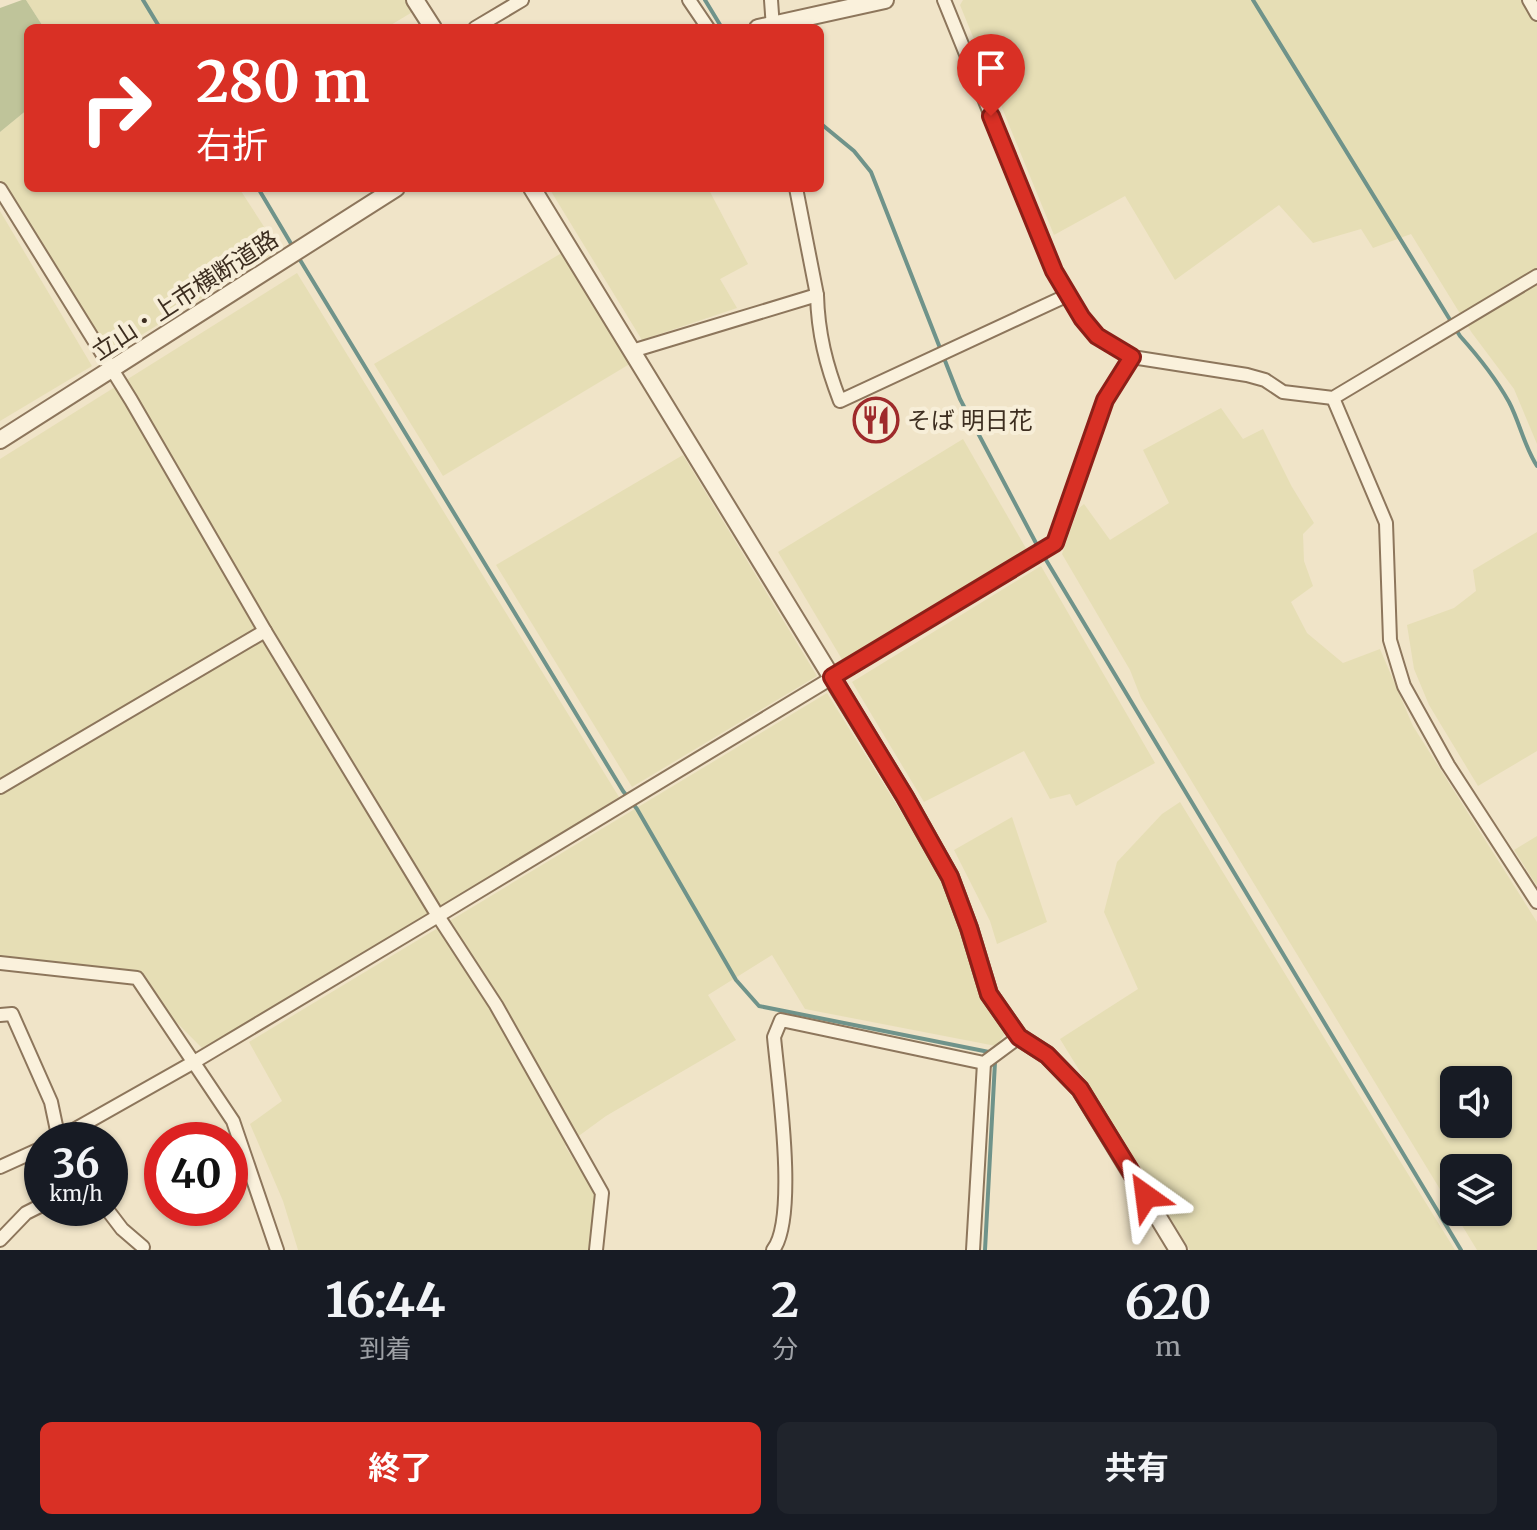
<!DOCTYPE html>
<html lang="ja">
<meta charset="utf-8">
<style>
body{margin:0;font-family:Merriweather,"Noto Sans JP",serif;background:#20242c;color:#f1f3f6;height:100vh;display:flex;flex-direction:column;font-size:30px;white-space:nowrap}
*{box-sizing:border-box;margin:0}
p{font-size:26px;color:#9ea1a6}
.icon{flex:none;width:44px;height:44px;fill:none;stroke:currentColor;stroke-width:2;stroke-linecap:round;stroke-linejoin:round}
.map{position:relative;height:1250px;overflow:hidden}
.details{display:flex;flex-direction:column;background:#171b24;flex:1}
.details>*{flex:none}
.guide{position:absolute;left:24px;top:24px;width:800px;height:168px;border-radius:12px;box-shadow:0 2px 6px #0004;background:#d93025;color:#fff;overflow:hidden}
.controls{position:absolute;left:1440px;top:1066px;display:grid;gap:16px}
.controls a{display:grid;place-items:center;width:72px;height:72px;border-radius:12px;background:#171b24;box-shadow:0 2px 6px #0004;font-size:40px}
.speed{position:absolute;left:24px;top:1122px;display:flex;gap:16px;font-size:40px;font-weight:700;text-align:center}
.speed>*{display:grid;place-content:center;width:104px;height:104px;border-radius:50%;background:#171b24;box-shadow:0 2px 6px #0004;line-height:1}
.speed small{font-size:20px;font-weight:400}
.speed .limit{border:12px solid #d22;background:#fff;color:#111}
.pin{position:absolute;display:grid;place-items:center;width:68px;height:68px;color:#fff;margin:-82px -34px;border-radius:50% 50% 50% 0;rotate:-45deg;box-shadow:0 0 8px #0007}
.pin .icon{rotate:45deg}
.me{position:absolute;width:88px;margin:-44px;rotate:329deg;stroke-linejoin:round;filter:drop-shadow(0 0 6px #0008)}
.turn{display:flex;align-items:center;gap:28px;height:168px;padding:0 40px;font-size:36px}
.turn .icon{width:104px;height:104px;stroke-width:2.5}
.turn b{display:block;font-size:56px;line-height:68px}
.eta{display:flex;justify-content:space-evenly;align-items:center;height:136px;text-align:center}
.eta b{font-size:48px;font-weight:700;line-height:56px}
.button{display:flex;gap:16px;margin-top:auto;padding:16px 40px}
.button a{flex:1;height:92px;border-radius:12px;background:#d93025;color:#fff;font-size:32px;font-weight:700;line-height:92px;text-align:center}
.button a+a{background:#20242c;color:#f1f3f6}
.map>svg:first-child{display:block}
.farmland{fill:#e6deb5;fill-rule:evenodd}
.cemetery{fill:#bfc49a}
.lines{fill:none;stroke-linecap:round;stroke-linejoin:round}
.stream{stroke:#6f938a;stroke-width:4}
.minor-casing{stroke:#8d765c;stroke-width:16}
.tertiary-casing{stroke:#8d765c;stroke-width:20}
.minor{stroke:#faf1dc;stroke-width:12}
.tertiary{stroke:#faf1dc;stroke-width:16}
.route-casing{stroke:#8d1f18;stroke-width:20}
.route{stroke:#d93025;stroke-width:14}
.labels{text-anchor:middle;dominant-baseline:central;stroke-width:8;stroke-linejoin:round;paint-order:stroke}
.street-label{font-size:24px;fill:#3d2e20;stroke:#f7eed8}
.poi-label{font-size:24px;fill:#3d2e20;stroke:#f7eed8;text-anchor:start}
</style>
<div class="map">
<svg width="1537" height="1250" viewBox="0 0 1537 1250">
<rect width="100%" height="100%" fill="#f0e4c8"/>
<!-- farmland -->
<g class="farmland">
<polygon points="26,0 408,0 414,11 386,28 44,28"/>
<polygon points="963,0 1537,0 1537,444 1514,389 1472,333 1411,234 1373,248 1361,229 1313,243 1279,205 1175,280 1125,196 1054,235 960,5"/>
<polygon points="28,109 28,188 239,188 279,250 109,355 0,180 0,132"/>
<polygon points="549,188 708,188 748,264 720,279 737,308 642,340"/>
<polygon points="0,211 92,366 0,421"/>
<polygon points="565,251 633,362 443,476 374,364"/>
<polygon points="297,273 619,797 388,941 202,1048 174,1020 144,974 0,955 0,459"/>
<path d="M1221 408 1243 439 1263 429 1292 487 1314 523 1303 534 1304 561 1313 586 1291 602 1307 633 1343 663 1380 649 1413 726 1537 922V1250H1477L1141 698 1130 670 1062 554 1078 509 1084 504 1110 540 1169 503 1143 450ZM1454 1080H1498V1124H1454ZM1454 1168H1498V1212H1454Z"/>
<polygon points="963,439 1027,550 843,661 778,552"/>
<polygon points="683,455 817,676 632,787 496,565"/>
<polygon points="1537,532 1537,751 1478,786 1429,705 1414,669 1407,625 1454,608 1476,591 1473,570"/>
<polygon points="1041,566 1155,763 1076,806 1070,794 1050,799 1024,751 924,802 852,682"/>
<polygon points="827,693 939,873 966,936 981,997 1007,1031 996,1046 805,1009 772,955 708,995 736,1040 606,1116 565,1146 596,1195 590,1250 298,1250 283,1201 250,1124 282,1101 249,1042"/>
<polygon points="1180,802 1353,1085 1455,1250 1190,1250 1060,1039 1138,989 1104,912 1117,862 1162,814"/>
<polygon points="1012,817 1047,922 997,944 990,921 954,850"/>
<polygon points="1537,836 1537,886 1514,850"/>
</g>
<!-- cemetery -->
<polygon class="cemetery" points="22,0 26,0 44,28 28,28 28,109 0,132 0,8"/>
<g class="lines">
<!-- stream -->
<g class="stream">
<polyline points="143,0 160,28"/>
<polyline points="705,0 722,28"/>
<path d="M1253 0 1460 336C1478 356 1495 377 1509 402 1520 423 1524 446 1537 466"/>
<polyline points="820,123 854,151 871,172 960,399 1037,545 1461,1250"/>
<polyline points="258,188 293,247"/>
<polyline points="297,255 623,791 637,809 736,980 759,1006 989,1052 995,1062 985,1250"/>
</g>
<!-- minor casing -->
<g class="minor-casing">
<g id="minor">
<polyline points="689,0 708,28"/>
<polyline points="771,0 773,28"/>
<polyline points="944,0 1054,271 1082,318 1097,336 1132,357 1247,375 1265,380 1283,392 1333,398 1537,276"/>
<polyline points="1529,0 1537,14"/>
<polyline points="475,28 522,0"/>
<polyline points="796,188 817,295"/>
<polyline points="0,189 131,400 265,631 438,916 496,1005 602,1193 596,1250"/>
<path d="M632 351 817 295C818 333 826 365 840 401L1068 295"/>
<polyline points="1333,398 1386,523 1390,640 1404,686 1448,765 1537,902"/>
<polyline points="0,787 265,631"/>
<polyline points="0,963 137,978 233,1121 277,1250"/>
<polyline points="0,1015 12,1014 51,1102 59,1140"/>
<polyline points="56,1140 194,1062 438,916 1055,543 1105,400 1132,357"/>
<polyline points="0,1167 42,1148"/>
<polyline points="106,1208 122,1229 143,1247"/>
<polyline points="0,1240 26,1213 42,1205"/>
<path d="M773 1250C798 1218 778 1081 774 1037L781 1020 984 1063 1019 1037"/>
<polyline points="973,1250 984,1063"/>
</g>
</g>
<!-- tertiary casing -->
<g class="tertiary-casing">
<g id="tertiary">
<polyline points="415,0 433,28"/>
<polyline points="758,28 885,0"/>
<polyline points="532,188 905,797 950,877 969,928 989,994 1019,1037 1047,1055 1080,1089 1178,1250"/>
<polyline points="0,440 396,188"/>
</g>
</g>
<!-- minor -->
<use href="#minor" class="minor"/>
<!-- tertiary -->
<use href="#tertiary" class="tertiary"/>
</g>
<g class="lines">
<!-- route casing -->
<g class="route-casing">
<polyline id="route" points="991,116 1054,271 1082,318 1097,336 1132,357 1105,400 1055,543 832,677 905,797 950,877 969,928 989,994 1019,1037 1047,1055 1080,1089 1146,1196"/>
</g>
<!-- route -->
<use href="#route" class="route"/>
</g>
<!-- icons -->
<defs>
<g id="restaurant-ring" transform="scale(2.3)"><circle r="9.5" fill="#f7eed8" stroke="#9e2a2b" stroke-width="1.5"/><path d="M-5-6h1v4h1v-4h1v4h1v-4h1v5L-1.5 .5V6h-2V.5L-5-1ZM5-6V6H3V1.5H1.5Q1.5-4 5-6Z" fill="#9e2a2b"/></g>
</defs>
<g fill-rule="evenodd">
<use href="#restaurant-ring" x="876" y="420"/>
</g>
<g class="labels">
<!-- street labels -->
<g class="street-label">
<text transform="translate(185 295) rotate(-33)">立山・上市横断道路</text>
</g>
<!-- poi labels -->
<g class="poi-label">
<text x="907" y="420">そば 明日花</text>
</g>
</g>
</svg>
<div class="controls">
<a><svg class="icon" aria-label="sound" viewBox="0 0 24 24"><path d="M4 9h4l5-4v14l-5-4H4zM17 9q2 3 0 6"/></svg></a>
<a><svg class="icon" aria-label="layers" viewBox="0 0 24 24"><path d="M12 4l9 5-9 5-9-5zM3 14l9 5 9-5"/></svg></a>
</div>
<div class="speed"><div>36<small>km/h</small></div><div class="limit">40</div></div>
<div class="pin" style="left:991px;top:116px;background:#d93025"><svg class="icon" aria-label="arrive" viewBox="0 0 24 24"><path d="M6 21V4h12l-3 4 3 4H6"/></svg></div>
<svg class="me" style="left:1146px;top:1196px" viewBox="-20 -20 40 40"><path d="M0-17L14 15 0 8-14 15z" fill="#d93025" stroke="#fff" stroke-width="4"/></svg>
<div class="guide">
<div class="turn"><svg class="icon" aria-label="right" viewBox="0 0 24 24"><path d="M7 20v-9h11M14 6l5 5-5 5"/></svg><div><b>280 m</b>右折</div></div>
</div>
</div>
<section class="details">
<div class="eta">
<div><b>16:44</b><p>到着</p></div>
<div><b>2</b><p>分</p></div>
<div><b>620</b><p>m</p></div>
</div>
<div class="button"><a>終了</a><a>共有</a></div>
</section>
